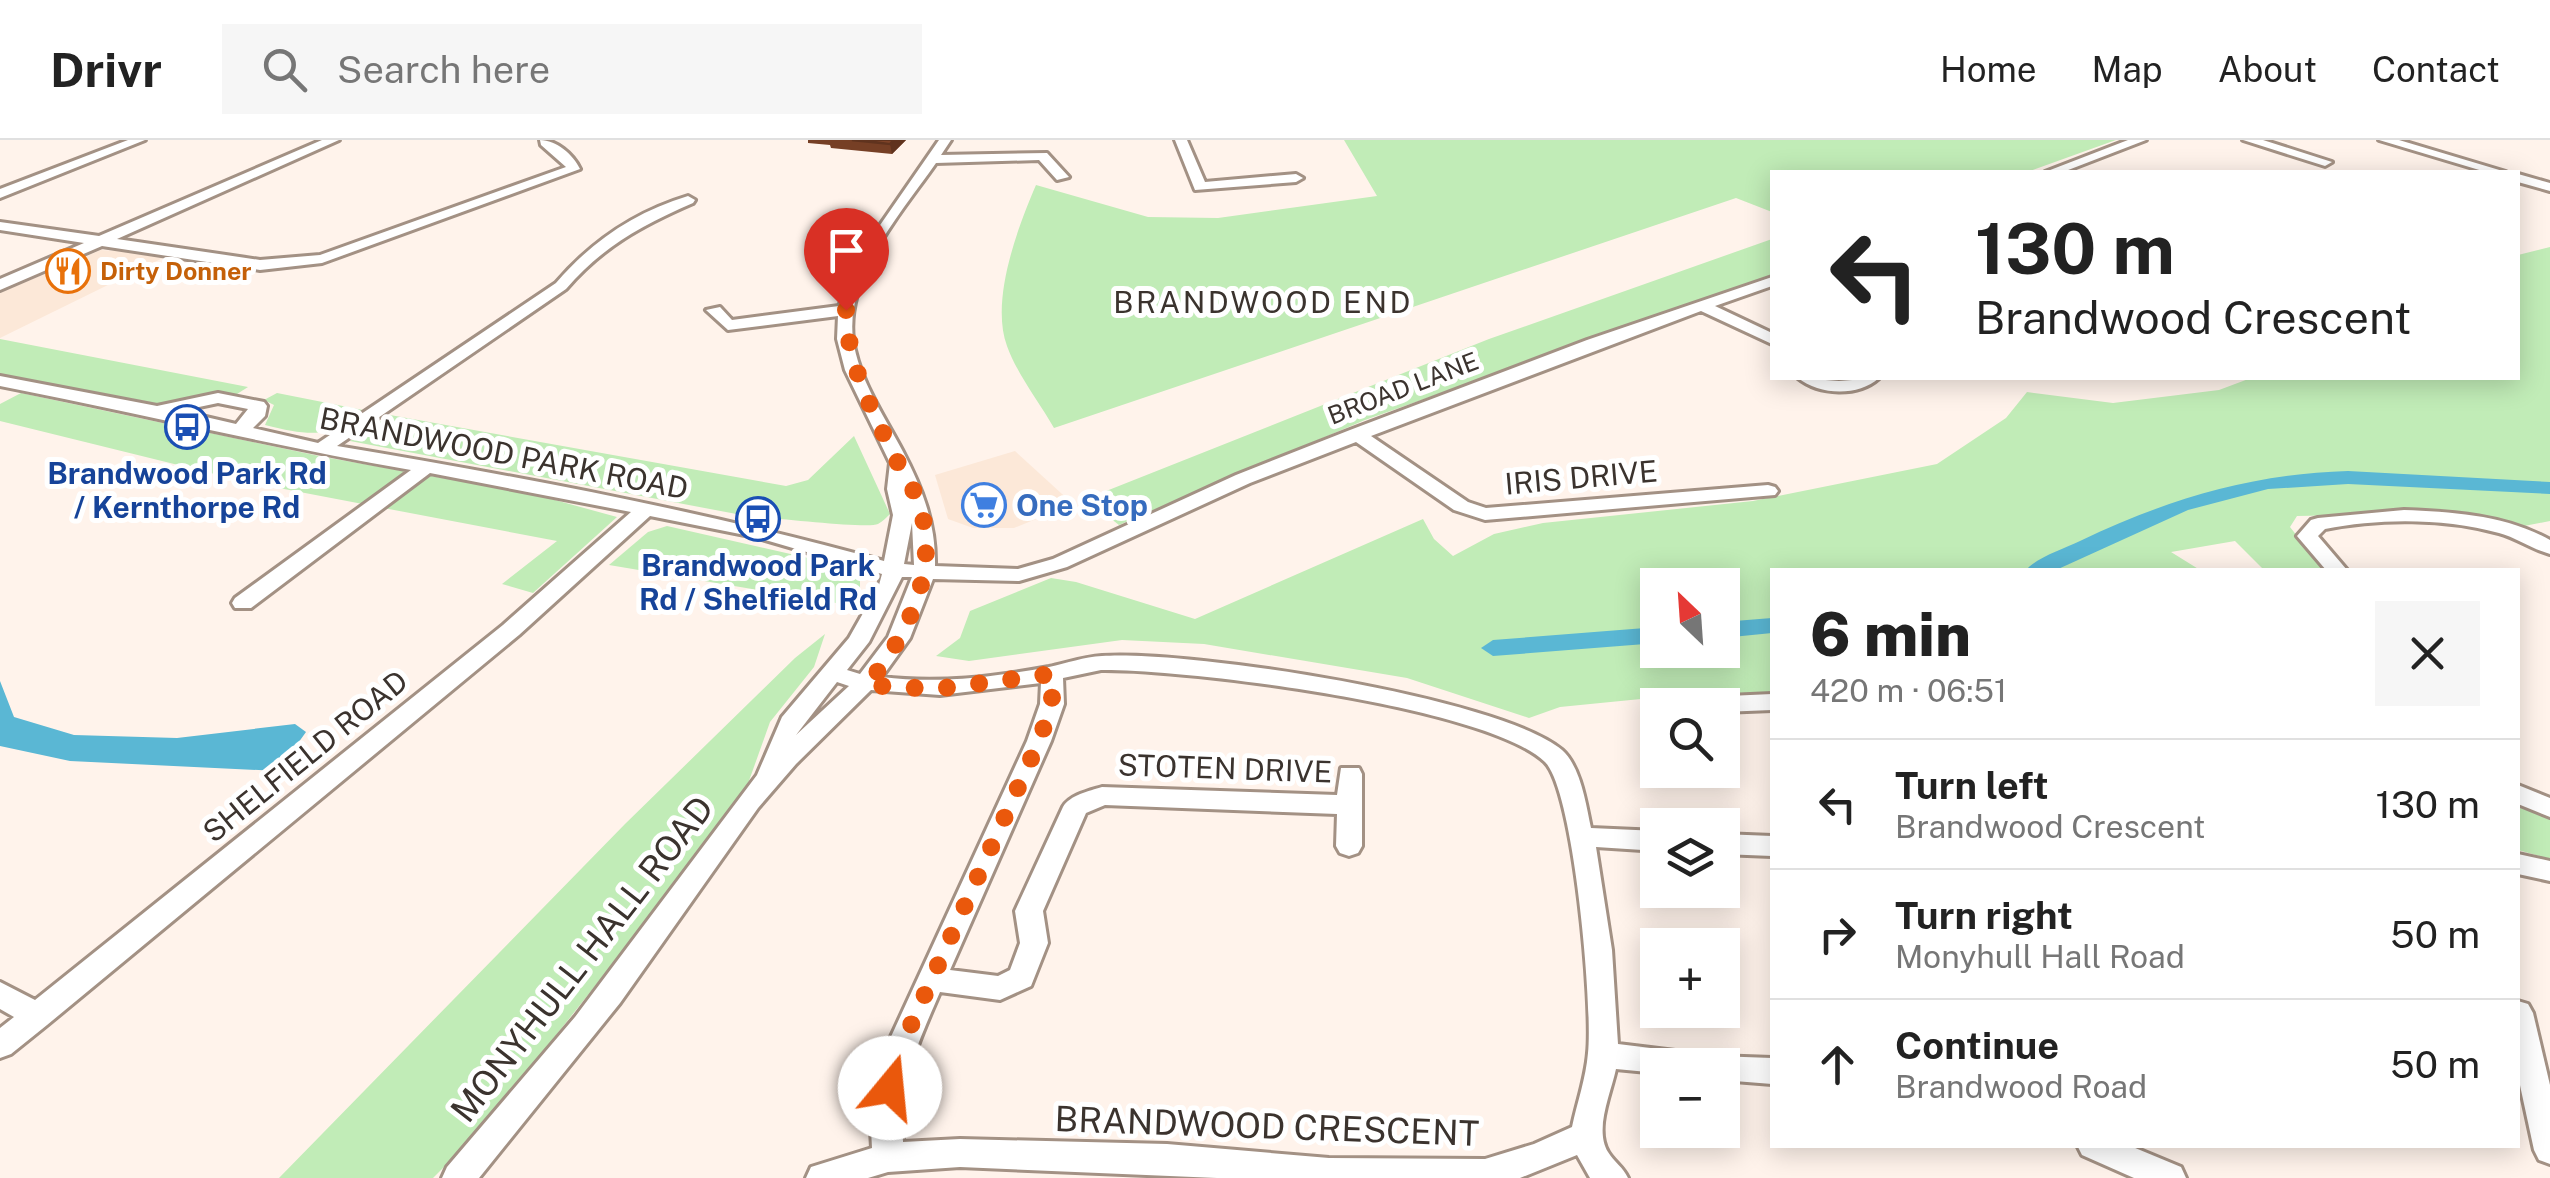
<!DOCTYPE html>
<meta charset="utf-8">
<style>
body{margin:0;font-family:"Public Sans",sans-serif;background:#f6f6f6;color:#222;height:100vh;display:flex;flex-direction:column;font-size:38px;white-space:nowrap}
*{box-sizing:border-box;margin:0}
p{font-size:32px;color:#767676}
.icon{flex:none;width:55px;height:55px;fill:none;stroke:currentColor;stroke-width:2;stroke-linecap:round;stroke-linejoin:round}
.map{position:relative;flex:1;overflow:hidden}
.panel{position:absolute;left:1770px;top:428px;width:750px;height:580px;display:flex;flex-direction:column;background:#fff;border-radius:0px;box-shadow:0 5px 25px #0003}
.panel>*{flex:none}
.banner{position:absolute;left:1770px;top:30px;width:750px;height:210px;border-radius:0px;box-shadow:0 5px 25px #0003;background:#fff;color:#222;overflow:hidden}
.needle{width:65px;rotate:335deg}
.buttons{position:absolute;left:1640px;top:428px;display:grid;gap:20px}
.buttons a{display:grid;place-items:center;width:100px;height:100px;border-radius:0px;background:#fff;box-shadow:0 5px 25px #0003;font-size:50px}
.pin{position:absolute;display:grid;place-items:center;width:85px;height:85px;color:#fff;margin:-102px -42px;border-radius:50% 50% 50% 0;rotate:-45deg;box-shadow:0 0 10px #0007}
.pin .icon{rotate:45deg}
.me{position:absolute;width:110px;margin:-55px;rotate:17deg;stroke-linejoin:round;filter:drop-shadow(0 0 8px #0008)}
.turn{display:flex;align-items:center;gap:35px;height:210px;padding:0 40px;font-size:45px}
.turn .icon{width:130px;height:130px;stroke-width:2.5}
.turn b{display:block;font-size:70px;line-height:85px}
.round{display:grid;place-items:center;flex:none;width:105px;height:105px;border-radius:0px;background:#f6f6f6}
.headline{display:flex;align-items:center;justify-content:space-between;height:170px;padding:0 40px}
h1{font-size:60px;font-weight:800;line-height:75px}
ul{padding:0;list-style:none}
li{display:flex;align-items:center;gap:30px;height:130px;padding:0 40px;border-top:2px solid #e0e0e0}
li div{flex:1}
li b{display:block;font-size:38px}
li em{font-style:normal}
header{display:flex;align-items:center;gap:60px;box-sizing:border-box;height:140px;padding:0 50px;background:#fff;border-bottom:2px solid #e0e0e0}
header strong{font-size:48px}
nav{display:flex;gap:55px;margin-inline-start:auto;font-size:35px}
.search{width:700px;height:90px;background:#f6f6f6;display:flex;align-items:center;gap:25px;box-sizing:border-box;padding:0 35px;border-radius:0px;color:#767676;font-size:38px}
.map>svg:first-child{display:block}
.commercial{fill:#fce8d8}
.green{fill:#c1ecb7;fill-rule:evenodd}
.water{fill:#5ab7d4}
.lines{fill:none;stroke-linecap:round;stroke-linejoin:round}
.canal{fill:#5ab7d4;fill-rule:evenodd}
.minor-casing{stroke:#a39184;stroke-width:6}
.minor{fill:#fff;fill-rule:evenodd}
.wall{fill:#763f25}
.shaded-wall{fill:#60331e}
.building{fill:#89492b;stroke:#60331e;stroke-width:2.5}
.route{stroke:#ea580c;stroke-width:18;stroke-dasharray:0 32.4}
.labels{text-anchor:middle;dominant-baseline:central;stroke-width:10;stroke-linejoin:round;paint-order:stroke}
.far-food-label{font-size:25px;font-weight:bold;fill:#c56008;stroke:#fff;text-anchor:start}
.far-street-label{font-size:25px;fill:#3b332e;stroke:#fff}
.far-quarter-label{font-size:30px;letter-spacing:2.5px;fill:#3b332e;stroke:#fff}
.street-label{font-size:30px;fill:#3b332e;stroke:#fff}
.transit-label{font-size:30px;font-weight:bold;fill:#164399;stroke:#fff}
.shop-label{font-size:30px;font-weight:bold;fill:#366cbe;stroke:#fff;text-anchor:start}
.near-street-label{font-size:35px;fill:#3b332e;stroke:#fff}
</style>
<header>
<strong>Drivr</strong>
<div class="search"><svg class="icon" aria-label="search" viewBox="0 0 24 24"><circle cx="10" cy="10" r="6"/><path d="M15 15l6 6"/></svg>Search here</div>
<nav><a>Home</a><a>Map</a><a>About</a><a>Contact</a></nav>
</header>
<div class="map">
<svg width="2550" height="1038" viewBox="0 0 2550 1038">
<rect width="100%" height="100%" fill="#fff3eb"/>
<!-- commercial -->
<g class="commercial">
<polygon points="101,110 169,115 0,198 0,153"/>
<polygon points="1015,311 1073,364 1014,388 973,388 948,379 935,335"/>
</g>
<!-- green -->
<g class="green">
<path d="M1344 0H2116L2027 32H1772V72L1736 58 1054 288C1039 262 1017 234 1007 206 990 160 1018 87 1036 45L1148 77 1218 78 1377 56Z"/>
<polygon points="1772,99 1772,136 1365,280 1119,385 1086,359 1489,199"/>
<path d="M2550 107V381L2524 386 2458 373 2297 376 2290 387 2324 430H2264L2235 401 2171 412 2200 430H1772V554L1661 557 1560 567 1529 578 1407 538 1204 504 1122 500 969 521 936 516 960 498 970 471 1051 438 1076 442 1195 479 1423 379 1434 399 1453 416 1494 394 1543 383 1753 361 1937 324 2006 278 2027 252 2113 263 2219 250 2251 238H2518V115ZM1658 445H1722V510H1658Z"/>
<polygon points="0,199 248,247 237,254 160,264 0,234"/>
<polygon points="21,253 324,317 533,354 617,377 533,453 502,444 557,401 247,342 0,281 0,264"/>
<path d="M277 253 373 272C330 297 313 297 265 285L274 265 264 260Z"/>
<path d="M390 275 786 346 808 340 854 296 890 374C887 377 882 382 878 384 867 389 769 377 747 376L350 301Z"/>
<polygon points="667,386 852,428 860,438 860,451 842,464 609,425 648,392"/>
<polygon points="825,494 814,527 770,582 745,652 710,701 480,991 433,1038 279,1038 625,684 795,518"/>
<polygon points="2518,661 2550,675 2550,719 2518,710"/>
</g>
<!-- water -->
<polygon class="water" points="0,541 14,577 74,595 177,598 295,584 306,592 278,631 70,621 0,606"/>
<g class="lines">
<!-- canal -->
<g class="canal">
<path d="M2348 331 2550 342V354L2348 344 2268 349 2188 370 2056 430H2026C2039 416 2064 409 2080 401 2168 359 2251 334 2348 331Z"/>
<polygon points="1772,478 1772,493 1722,498 1722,482"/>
<polygon points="1658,487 1658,503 1493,516 1481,508 1493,500"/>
</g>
<!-- minor casing -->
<g class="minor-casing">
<g id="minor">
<polygon points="128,0 145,0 0,58 0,49"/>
<path d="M322 0H339L117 99 260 120 320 115 566 27 541 5 540 0C556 0 573 14 580 29L322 123 260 130 102 106 0 150V139L84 103 0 90V82L99 96Z"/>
<path d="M939 0H951L941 15 1047 13 1069 37 1057 40 1039 20 936 23C902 72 845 135 853 199 858 238 884 276 902 310 922 348 936 383 935 426L1018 429 1053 419 1236 335 1350 290 1587 200 1772 137V146L1715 166 1772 193V204L1701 171 1371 296 1468 362 1486 368 1768 345 1775 347 1778 351 1775 355 1485 380 1454 370 1356 302 1250 343 1067 427 1019 441 933 439 910 498 882 537C938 544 994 537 1049 527 1067 523 1084 517 1102 516 1188 510 1499 557 1562 610 1581 627 1586 665 1591 688L1658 691V711L1596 707 1612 810 1618 904 1716 916 1772 918V944L1722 940V925H1658V933L1616 929C1611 953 1594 989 1608 1012 1614 1022 1623 1027 1628 1038H1590L1577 1015 1520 1038H1217L960 1027 888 1032 868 1038H806L811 1027 872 1008 870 970 878 925 1027 601 1040 564 1041 543 940 555 871 550 796 624 758 668 620 863 479 1038H442L447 1027 575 877 757 635 782 577 849 498 879 445 882 434 755 397 650 376 519 495 47 885 11 914 0 918V888L14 877 0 869V842L35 860 503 485 631 372 430 333 251 468H235L232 463 235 458 411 330C273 306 138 273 0 246V236L157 266 218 253 264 262 267 266 265 276 253 288 318 303 556 143C592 101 635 72 688 56L695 60 693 63C642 85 602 107 566 149L337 306C521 337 704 371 884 421L893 375 887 349 890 323 845 230 837 199 838 176 728 190 706 170 720 167 732 180 839 166 867 104ZM218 263 248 269 236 284 180 271ZM912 383 914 425 904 424ZM902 437H912L888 497 860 534 847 530 869 502ZM1101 530C1187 529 1486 566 1545 622 1574 650 1593 867 1588 913 1586 938 1577 963 1572 987L1534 1004 1485 1019 1329 1018 1167 1004 960 999 903 1002C900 939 916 908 940 852L1000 860 1031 846 1048 803 1043 771 1086 673 1105 665 1337 674 1336 706 1340 713 1349 716 1358 713 1362 706V634L1359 628H1341L1337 655 1102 647C1089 651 1070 655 1063 667L1015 771 1020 803 1010 830 998 836 950 830 1051 601 1064 564 1063 538ZM837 542 849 546 796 595Z"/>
<polygon points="1175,0 1187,0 1205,42 1296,34 1303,38 1296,42 1195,50"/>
<polygon points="2128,0 2146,0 2063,32 2045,32"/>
<polygon points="2243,0 2263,0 2332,22 2325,26"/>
<polygon points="2379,0 2399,0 2506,32 2486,32"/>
<polygon points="2518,34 2550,43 2550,51 2518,42"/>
<path d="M1798 238 1839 241 1879 238C1858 257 1819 255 1798 238Z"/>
<path d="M2404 370C2453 372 2506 375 2550 400V414C2532 409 2517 398 2499 393 2444 378 2380 378 2325 389L2318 396 2347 430H2326L2297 396 2311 380 2318 378Z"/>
<polygon points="1772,554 1772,570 1722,572 1722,565 1695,565 1707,557"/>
<polygon points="2518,645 2550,658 2550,677 2518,664"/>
<polygon points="1722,694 1772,696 1772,716 1722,714"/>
<polygon points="2518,714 2550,721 2550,741 2518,734"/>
<polygon points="2518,861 2528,864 2533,873 2550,945 2550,1024 2539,1020 2534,1010 2518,936"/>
<polygon points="2077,1005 2128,1005 2181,1027 2186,1038 2134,1038 2082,1015"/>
</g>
</g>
<!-- minor -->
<use href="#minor" class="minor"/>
</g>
<!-- wall -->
<polygon class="wall" points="808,0 906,0 892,14 831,8 830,5 808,3"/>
<!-- shaded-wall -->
<polygon class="shaded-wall" points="894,0 906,0 892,14 890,4"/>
<!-- building -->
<polygon class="building" points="852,0 894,0 890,4"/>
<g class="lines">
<!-- route -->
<path class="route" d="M846 170C847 224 873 273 897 321 904 335 913 347 918 361 942 427 908 495 867 545L936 549 1052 534V564L1039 601 893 925 890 948"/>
</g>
<!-- icons -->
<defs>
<g id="restaurant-ring" transform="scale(2.25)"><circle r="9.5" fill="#fff" stroke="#e8710a" stroke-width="1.5"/><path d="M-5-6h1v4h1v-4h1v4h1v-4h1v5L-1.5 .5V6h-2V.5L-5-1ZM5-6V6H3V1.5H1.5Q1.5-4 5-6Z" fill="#e8710a"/></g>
<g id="bus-ring" transform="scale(2.25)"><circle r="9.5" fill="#fff" stroke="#1a4fb4" stroke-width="1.5"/><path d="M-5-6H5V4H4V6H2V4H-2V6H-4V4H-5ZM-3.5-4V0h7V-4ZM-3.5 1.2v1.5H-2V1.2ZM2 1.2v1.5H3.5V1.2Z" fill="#1a4fb4"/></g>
<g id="supermarket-ring" transform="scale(2.25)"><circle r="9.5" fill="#fff" stroke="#3f7fe0" stroke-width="1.5"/><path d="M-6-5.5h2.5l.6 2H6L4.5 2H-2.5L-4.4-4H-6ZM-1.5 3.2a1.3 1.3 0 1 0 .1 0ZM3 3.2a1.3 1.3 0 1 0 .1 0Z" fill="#3f7fe0"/></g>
</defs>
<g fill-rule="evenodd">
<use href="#restaurant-ring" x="68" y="131"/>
<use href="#bus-ring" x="187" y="287"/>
<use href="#supermarket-ring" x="984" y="365"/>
<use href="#bus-ring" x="758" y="379"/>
</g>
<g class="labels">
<!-- far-food labels -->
<g class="far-food-label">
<text x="100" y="131">Dirty Donner</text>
</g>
<!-- far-street labels -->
<g class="far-street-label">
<text transform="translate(1403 248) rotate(-21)">BROAD LANE</text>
</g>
<!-- far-quarter labels -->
<g class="far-quarter-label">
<text x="1263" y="162">BRANDWOOD END</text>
</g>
<!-- street labels -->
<g class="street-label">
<text transform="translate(504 313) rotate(11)">BRANDWOOD PARK ROAD</text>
<text transform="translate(1581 337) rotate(-5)">IRIS DRIVE</text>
<text transform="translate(305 616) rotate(-39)">SHELFIELD ROAD</text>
<text transform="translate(1225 628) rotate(2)">STOTEN DRIVE</text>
</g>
<!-- transit labels -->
<g class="transit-label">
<text x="187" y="333">Brandwood Park Rd<tspan x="187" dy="34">/ Kernthorpe Rd</tspan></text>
<text x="758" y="425">Brandwood Park<tspan x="758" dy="34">Rd / Shelfield Rd</tspan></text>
</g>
<!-- shop labels -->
<g class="shop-label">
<text x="1016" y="365">One Stop</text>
</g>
<!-- near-street labels -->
<g class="near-street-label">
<text transform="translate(582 819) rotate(-52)">MONYHULL HALL ROAD</text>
<text transform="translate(1267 986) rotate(2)">BRANDWOOD CRESCENT</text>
</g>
</g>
</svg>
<div class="buttons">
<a><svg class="needle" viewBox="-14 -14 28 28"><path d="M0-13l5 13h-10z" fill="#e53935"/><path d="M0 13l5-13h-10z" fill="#767676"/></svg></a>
<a><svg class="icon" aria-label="search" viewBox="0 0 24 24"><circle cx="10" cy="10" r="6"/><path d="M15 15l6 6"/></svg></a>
<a><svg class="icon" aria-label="layers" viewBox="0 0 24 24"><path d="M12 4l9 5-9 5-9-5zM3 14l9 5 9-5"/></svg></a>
<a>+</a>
<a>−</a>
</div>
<div class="pin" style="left:846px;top:170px;background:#d93025"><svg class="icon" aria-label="arrive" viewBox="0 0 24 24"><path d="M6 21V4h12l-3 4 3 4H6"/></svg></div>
<svg class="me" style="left:890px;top:948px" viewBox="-20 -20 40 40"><circle r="19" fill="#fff"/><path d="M0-13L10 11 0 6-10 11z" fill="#ea580c"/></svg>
<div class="banner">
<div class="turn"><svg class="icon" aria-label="left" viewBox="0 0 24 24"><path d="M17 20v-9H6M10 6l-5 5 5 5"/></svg><div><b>130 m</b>Brandwood Crescent</div></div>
</div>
<section class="panel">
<div class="headline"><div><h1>6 min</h1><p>420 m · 06:51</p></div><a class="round"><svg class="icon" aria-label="close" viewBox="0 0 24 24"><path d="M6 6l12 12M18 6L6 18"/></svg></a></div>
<ul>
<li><svg class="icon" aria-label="left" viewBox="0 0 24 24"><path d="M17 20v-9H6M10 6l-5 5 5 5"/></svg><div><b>Turn left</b><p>Brandwood Crescent</p></div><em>130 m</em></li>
<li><svg class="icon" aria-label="right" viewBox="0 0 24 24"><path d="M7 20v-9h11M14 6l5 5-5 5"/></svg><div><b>Turn right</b><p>Monyhull Hall Road</p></div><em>50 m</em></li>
<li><svg class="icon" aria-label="ahead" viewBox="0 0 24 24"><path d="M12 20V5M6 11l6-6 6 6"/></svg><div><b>Continue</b><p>Brandwood Road</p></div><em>50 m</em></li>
</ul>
</section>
</div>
